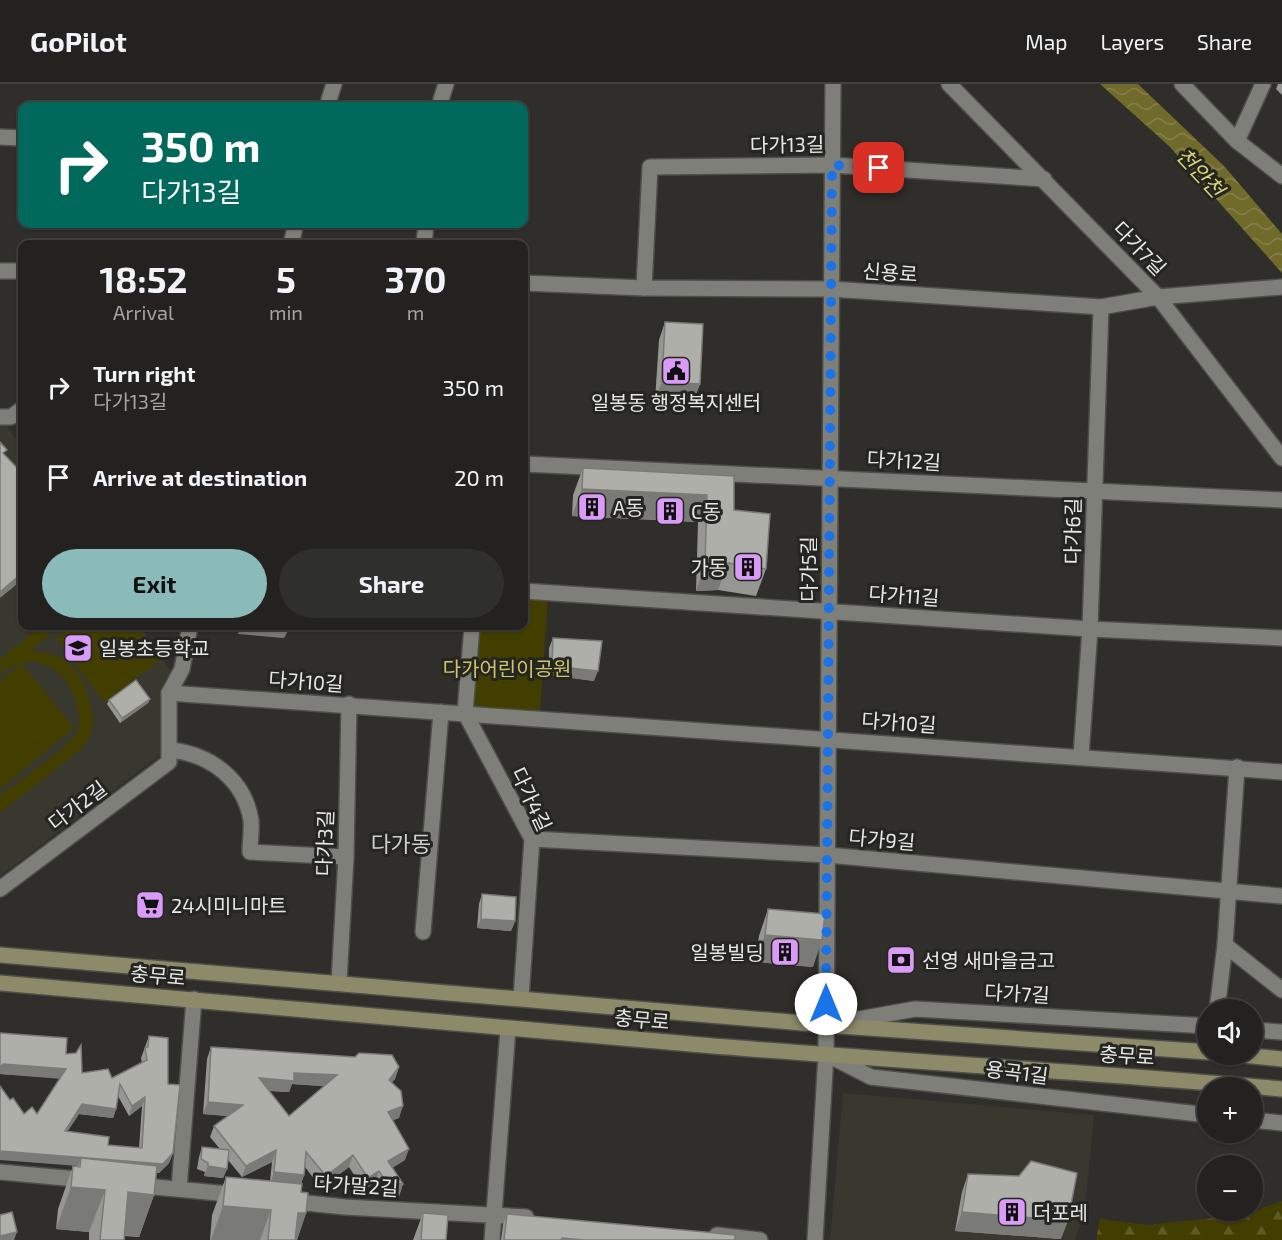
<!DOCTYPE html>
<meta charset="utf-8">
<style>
body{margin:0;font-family:"Exo 2","Noto Sans KR",sans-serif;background:#2f2f2d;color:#f1f3f6;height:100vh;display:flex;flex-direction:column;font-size:22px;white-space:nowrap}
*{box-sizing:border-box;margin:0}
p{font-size:20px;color:#a3a4a5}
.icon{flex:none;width:33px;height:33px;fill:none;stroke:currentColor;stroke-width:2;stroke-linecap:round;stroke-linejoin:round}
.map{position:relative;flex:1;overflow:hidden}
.sheet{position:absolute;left:18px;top:156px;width:510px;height:390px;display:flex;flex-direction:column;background:#232220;border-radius:12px;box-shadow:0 2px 4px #0004,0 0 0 2px #403f3e}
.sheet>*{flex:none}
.hud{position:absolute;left:18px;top:18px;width:510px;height:126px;border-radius:12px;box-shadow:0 2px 4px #0004,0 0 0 2px #403f3e;background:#00695c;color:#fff;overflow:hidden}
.controls{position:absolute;left:1197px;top:915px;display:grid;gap:12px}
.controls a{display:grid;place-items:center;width:66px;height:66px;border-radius:50%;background:#232220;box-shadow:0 2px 4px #0004,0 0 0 2px #403f3e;font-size:30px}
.pin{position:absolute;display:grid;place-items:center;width:51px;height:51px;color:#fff;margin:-26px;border-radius:12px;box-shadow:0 3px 9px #0006}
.me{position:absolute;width:66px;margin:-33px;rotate:0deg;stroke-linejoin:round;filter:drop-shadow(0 0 4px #0008)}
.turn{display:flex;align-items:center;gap:21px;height:126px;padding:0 24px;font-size:27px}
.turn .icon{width:78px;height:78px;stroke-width:2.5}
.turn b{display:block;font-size:42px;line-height:51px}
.eta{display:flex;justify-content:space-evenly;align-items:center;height:102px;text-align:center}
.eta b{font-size:36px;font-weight:700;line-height:42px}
.action{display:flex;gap:12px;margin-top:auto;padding:12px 24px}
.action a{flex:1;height:69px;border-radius:36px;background:#8bbbb9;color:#111;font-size:24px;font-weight:700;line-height:69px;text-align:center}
.action a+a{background:#2f2f2d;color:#f1f3f6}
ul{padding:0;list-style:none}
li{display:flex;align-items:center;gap:18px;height:90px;padding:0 24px}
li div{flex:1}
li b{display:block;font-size:22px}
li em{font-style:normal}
header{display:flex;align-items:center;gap:36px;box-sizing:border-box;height:84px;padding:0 30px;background:#232220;border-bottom:2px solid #403f3e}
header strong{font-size:28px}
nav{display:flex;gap:33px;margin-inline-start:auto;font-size:21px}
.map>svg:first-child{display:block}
.built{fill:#38382e}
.forest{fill:url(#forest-firs)}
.green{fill:#423e00}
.water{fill:url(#water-waves)}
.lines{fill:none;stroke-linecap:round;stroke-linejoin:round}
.minor-casing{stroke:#4d4d4a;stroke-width:18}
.tertiary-casing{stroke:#4d4d4a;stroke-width:18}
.secondary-casing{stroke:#4d4d4a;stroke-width:18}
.minor{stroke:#7f7f7a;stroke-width:15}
.tertiary{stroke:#7f7f7a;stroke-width:15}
.secondary{stroke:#8c8a69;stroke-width:15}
.wall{fill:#969692;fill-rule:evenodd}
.shaded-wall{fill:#7a7a77}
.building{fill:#afafaa;stroke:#7a7a77;stroke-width:1.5;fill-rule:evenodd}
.route{stroke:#1a73e8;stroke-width:10;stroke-dasharray:0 18}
.labels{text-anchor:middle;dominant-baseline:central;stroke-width:6;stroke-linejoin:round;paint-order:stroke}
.street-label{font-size:20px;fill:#e7e7e5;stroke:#252521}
.poi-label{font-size:20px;fill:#e7e7e5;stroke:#252521;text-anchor:start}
.park-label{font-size:20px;fill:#cdc669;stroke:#252521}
.water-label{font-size:21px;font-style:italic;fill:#dbd477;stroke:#252521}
.quarter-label{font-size:22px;fill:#d0cfcb;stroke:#252521}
</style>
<header>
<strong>GoPilot</strong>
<nav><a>Map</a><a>Layers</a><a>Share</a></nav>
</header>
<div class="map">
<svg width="1282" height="1156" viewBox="0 0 1282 1156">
<defs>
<pattern id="forest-firs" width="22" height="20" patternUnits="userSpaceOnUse" patternTransform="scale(1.5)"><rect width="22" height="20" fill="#423e00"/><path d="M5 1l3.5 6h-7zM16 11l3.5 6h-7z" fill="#5d5a25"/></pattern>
<pattern id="water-waves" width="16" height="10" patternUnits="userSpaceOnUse" patternTransform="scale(1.5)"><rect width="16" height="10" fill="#706b2b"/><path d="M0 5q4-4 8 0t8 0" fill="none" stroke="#84804a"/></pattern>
</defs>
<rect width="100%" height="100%" fill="#2f2e2b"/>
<!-- built -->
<g class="built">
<polygon points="0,342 7,342 22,365 22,542 140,542 171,587 160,671 0,792"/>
<polygon points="843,1009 1094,1031 1085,1124 1075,1156 830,1156"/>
</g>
<!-- forest -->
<polygon class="forest" points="1282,1117 1282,1156 1096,1156 1100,1135 1147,1141 1243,1131"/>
<!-- green -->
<g class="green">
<polygon points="524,511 548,512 540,629 479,627 469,616 476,542 524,542"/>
<path d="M41 542H50L54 547 30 567C41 567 57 570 66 577 83 588 96 624 92 645 90 653 86 658 81 665L0 729V712C15 700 67 664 75 651 81 642 79 629 76 619 66 582 32 564 0 590V575Z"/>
<polygon points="73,542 137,542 160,576 104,618 56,554"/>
<polygon points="21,579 74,644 0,705 0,597"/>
</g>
<!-- water -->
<polygon class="water" points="1100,0 1138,0 1225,83 1282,150 1282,189 1169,62"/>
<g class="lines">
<!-- minor casing -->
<g class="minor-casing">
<g id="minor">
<polyline points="949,0 1158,213 1282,374"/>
<polyline points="1182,0 1237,57 1282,92"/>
<polyline points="327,22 334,0"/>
<polyline points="439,22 446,0"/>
<polyline points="0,53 22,54"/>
<polyline points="1237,57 1263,0"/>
<polyline points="291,160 296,140"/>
<polyline points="424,160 426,140"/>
<polyline points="644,204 650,83 832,81 1044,95"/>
<polyline points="0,333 11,333 22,325"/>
<polyline points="524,380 1282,416"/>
<polyline points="524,507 1090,545 1282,554"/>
<polyline points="472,542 465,629 532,755 521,914"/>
<polyline points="169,609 1282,688"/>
<path d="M170 666C210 670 244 695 251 736 252 746 250 758 250 768L346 773"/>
<polyline points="1081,672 1090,545 1101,223"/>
<polyline points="532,755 827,771 1282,812"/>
<polyline points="0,805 169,678 169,609 182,585 190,542"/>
<polyline points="423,848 441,628"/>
<polyline points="1225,861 1282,906"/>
<polyline points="339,898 346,773 349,620"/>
<polyline points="1217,926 1225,861 1237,683"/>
<polyline points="837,939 915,925 1208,942"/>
<polyline points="1252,946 1282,948"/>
<polyline points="826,970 871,993 1208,1031"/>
<polyline points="1252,1036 1282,1039"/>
<polyline points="0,1088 87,1096"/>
<polyline points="134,1101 239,1111"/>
<polyline points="179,1105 194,915"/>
<polyline points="287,1117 345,1123 526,1133"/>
<polyline points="717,1151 760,1156"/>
<polyline points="492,1156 508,945"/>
<polyline points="815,1156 826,970 833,0"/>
</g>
</g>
<!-- tertiary casing -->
<g class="tertiary-casing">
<g id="tertiary">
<polyline points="0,187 22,187"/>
<polyline points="524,199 644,204 831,205 1101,223 1158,213 1282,203"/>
</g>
</g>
<!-- secondary casing -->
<g class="secondary-casing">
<g id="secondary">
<polyline points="0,871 826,941 1208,968"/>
<path d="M0 899C234 918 468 942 702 961 895 977 1089 988 1282 1005"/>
<polyline points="1233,970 1282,975"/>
</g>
</g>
<!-- minor -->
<use href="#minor" class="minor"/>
<!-- tertiary -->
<use href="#tertiary" class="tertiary"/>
<!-- secondary -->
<use href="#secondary" class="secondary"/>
</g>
<!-- wall -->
<g class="wall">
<polygon points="1278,0 1282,0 1282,11 1276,5"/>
<polygon points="665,238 700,300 693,318 655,316 659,256"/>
<polygon points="583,384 734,392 734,426 766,485 756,512 718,506 696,507 698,438 572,432 573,411"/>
<polygon points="553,554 594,597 549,591 549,564"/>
<polygon points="150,615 148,619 120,639 107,620 109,616"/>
<polygon points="482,810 515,837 511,847 477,844 479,820"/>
<polygon points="768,825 813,883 755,878 759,852"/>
<path d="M149 952 168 1000 173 1069 169 1079 159 1089H156L154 1111 139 1153 124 1152V1156H89V1148L56 1145 58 1125 73 1082H78L10 1016 24 1030H37L60 994 0 990 66 970 82 989 112 994 142 979 141 974ZM118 1012 129 1032 142 1022 139 1064 108 1061 67 1048 79 1030 113 1034 116 1025Z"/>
<path d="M211 963 399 983 395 995 392 998 399 1034 392 1036 405 1076 392 1084 403 1100 399 1112 383 1110 375 1098 364 1106 349 1083 321 1104 305 1083 304 1091 301 1100V1108L306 1129 297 1156H210L212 1131 226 1093 270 1097 272 1078 242 1093 228 1076 227 1085 223 1094 204 1092 205 1088 197 1085 199 1073 202 1063 220 1065 210 1053 214 1042 228 1032 203 1030 207 975ZM292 1000 324 1002 289 1032 269 1007 289 1008Z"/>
<polygon points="968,1090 1061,1155 955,1147 962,1108"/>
<polygon points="423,1129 446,1156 413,1156"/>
<polygon points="507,1130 735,1156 501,1156 503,1141"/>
</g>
<!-- shaded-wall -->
<g class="shaded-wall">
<polygon points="662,298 700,300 693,318 655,316"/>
<polygon points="582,405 707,411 698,438 572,432"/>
<polygon points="728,479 718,506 696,507 705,480"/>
<polygon points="22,489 22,496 0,514 0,508"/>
<polygon points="241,542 291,542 284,554 238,550"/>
<polygon points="552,582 598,587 594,597 549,591"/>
<polygon points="150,615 148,619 120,639 122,634"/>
<polygon points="481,835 515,837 511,847 477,844"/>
<polygon points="765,851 822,856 813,883 755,878"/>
<polygon points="3,980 66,985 62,995 0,990 0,984"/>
<polygon points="399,983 395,995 385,1007 389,996"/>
<polygon points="294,989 337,991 333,1003 292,1000 289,1008 255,1006 259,994"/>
<polygon points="145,1013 142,1022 129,1032 132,1022"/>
<polygon points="208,1018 243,1021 239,1033 203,1030"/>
<polygon points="82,1020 116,1025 113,1034 79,1030 61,1057 65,1047"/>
<polygon points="403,1022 399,1034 384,1040 388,1028"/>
<polygon points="409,1065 405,1076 384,1089 388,1077"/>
<polygon points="276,1066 272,1078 242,1093 246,1082"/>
<polygon points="0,1067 173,1069 169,1079 159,1089 80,1083 81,1074 78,1082 0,1076"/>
<polygon points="353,1071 349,1083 321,1104 326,1092"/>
<polygon points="208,1082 227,1085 223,1094 204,1092"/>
<polygon points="379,1087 375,1098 364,1106 368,1094"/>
<polygon points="274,1088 304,1091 300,1102 270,1100"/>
<polygon points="387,1099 403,1100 399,1112 383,1110"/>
<polygon points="71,1103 105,1106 89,1148 56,1145"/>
<polygon points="128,1108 154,1111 139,1153 113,1150"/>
<polygon points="223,1122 271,1126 260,1156 211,1156"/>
<polygon points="962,1128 1068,1137 1061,1155 955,1147"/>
<polygon points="298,1129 306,1129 297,1156 288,1156"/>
<polygon points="17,1148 14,1156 0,1156 0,1152"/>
<polygon points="562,1154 584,1156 561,1156"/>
</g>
<!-- building -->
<g class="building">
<polygon points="665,238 703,240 700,300 662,298"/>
<polygon points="0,358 7,366 3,369 22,389 22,489 0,508"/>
<polygon points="583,384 734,392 734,426 770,430 766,485 728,479 705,480 707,411 582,405"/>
<polygon points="553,554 602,557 598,587 552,582"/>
<polygon points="136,596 150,615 122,634 109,616"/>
<polygon points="482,810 516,813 515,837 481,835"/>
<polygon points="768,825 825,830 822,856 765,851"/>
<path d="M0 949 67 954 66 970 76 969 81 961 82 989 108 985 112 994 147 976 145 964 148 963 149 952 168 954V1000L180 1001 173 1069 163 1080 0 1067V1002L10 1016 13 1014 24 1030 32 1023 37 1030 66 985 3 980 0 984ZM120 1000 132 1022 145 1013 142 1064 108 1061 109 1053 65 1047 82 1020 116 1025Z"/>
<path d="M211 963 355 973 359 969 392 971 399 983 389 996 401 1007 403 1022 388 1028 409 1065 388 1077 403 1100 387 1099 379 1087 368 1094 353 1071 326 1092 306 1068 304 1091 274 1088 276 1066 246 1082 214 1042 243 1021 208 1018ZM294 989 337 991 289 1032 259 994 294 997Z"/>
<polygon points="202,1063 229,1066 227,1085 208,1082 208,1079 201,1075"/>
<polygon points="81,1074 157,1082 154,1111 128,1108 124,1156 100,1156 105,1106 71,1103 73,1082 80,1083"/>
<polygon points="1031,1077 1077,1089 1068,1137 962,1128 968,1090 1019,1092"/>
<polygon points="226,1093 302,1100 301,1108 308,1109 306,1129 298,1129 295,1156 268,1156 271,1126 223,1122"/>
<polygon points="12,1128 17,1148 0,1152 0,1131"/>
<polygon points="423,1129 448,1131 446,1156 421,1156"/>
<polygon points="507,1130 705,1148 735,1151 735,1156 584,1156 562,1154 561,1156 504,1156"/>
</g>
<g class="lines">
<!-- route -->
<polyline class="route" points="826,920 832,81 879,84"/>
</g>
<!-- icons -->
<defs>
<g id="civic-square" transform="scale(1.5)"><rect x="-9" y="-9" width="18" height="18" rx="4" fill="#da9af7" stroke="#252521"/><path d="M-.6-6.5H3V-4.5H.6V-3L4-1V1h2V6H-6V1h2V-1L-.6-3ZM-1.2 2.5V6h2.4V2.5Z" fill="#111"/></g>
<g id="building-square" transform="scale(1.5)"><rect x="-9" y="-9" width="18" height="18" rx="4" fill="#da9af7" stroke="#252521"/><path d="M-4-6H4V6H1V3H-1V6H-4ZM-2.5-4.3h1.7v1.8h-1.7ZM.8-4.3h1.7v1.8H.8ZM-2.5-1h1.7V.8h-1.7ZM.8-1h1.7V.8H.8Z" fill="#111"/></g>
<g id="school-square" transform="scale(1.5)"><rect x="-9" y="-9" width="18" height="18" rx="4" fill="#da9af7" stroke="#252521"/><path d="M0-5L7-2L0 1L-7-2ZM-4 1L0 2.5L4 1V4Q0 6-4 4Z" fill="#111"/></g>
<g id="supermarket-square" transform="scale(1.5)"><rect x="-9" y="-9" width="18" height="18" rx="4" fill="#da9af7" stroke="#252521"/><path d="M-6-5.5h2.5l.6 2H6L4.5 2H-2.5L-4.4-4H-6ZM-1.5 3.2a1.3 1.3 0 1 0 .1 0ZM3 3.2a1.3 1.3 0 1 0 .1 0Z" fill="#111"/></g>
<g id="bank-square" transform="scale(1.5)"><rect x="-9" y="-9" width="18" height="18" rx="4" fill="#da9af7" stroke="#252521"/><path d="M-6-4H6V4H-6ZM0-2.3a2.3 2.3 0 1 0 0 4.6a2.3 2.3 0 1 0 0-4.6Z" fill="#111"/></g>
</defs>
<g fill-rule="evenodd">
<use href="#civic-square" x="676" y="287"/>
<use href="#building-square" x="592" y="423"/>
<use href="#building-square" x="670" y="427"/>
<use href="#building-square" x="748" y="483"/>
<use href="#school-square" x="78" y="564"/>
<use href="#supermarket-square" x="150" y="821"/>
<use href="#building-square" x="785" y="868"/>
<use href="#bank-square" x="901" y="876"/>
<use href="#building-square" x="1012" y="1128"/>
</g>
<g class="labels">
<!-- street labels -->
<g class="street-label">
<text transform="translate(787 60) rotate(-1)">다가13길</text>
<text transform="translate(1140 164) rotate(46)">다가7길</text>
<text transform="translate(890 188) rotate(4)">신용로</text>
<text transform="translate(904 376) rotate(3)">다가12길</text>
<text transform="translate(1072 447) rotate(-89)">다가6길</text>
<text transform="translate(808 485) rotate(-90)">다가5길</text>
<text transform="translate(904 511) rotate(4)">다가11길</text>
<text transform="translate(306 597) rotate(4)">다가10길</text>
<text transform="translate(899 638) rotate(4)">다가10길</text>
<text transform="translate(532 715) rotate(65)">다가4길</text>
<text transform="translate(77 721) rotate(-37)">다가2길</text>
<text transform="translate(882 755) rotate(5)">다가9길</text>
<text transform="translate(324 759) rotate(-88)">다가3길</text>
<text transform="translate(158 891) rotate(5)">충무로</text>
<text transform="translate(1017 909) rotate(3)">다가7길</text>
<text transform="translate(642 935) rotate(5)">충무로</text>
<text transform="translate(1127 971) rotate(4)">충무로</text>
<text transform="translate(1017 988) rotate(7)">용곡1길</text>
<text transform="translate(356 1101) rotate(4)">다가말2길</text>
</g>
<!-- poi labels -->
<g class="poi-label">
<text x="676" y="318" text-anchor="middle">일봉동 행정복지센터</text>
<text x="613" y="423">A동</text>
<text x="691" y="427">C동</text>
<text x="727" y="483" text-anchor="end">가동</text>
<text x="99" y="564">일봉초등학교</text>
<text x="171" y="821">24시미니마트</text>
<text x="764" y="868" text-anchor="end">일봉빌딩</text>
<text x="922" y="876">선영 새마을금고</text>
<text x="1033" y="1128">더포레</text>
</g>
<!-- park labels -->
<g class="park-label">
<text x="507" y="584">다가어린이공원</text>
</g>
<!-- water labels -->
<g class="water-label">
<text transform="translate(1201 88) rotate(47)">천안천</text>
</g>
<!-- quarter labels -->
<g class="quarter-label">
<text x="401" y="759">다가동</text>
</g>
</g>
</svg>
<div class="controls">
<a><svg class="icon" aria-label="sound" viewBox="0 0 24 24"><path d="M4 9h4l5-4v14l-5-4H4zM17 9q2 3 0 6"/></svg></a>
<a>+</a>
<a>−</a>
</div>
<div class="pin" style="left:879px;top:84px;background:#d93025"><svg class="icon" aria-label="arrive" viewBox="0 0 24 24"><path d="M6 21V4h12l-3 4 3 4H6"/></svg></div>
<svg class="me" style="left:826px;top:920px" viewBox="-20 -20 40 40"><circle r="19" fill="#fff"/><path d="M0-13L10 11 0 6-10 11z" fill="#1a73e8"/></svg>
<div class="hud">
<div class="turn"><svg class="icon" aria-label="right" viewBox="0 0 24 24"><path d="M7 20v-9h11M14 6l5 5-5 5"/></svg><div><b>350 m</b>다가13길</div></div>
</div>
<section class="sheet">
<div class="eta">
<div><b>18:52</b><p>Arrival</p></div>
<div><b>5</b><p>min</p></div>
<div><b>370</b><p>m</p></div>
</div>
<ul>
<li><svg class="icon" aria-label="right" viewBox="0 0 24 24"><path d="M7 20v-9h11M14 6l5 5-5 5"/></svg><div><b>Turn right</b><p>다가13길</p></div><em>350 m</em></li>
<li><svg class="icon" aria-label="arrive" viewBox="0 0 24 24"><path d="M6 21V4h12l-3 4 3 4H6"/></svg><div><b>Arrive at destination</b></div><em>20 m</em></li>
</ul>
<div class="action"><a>Exit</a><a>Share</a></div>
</section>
</div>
